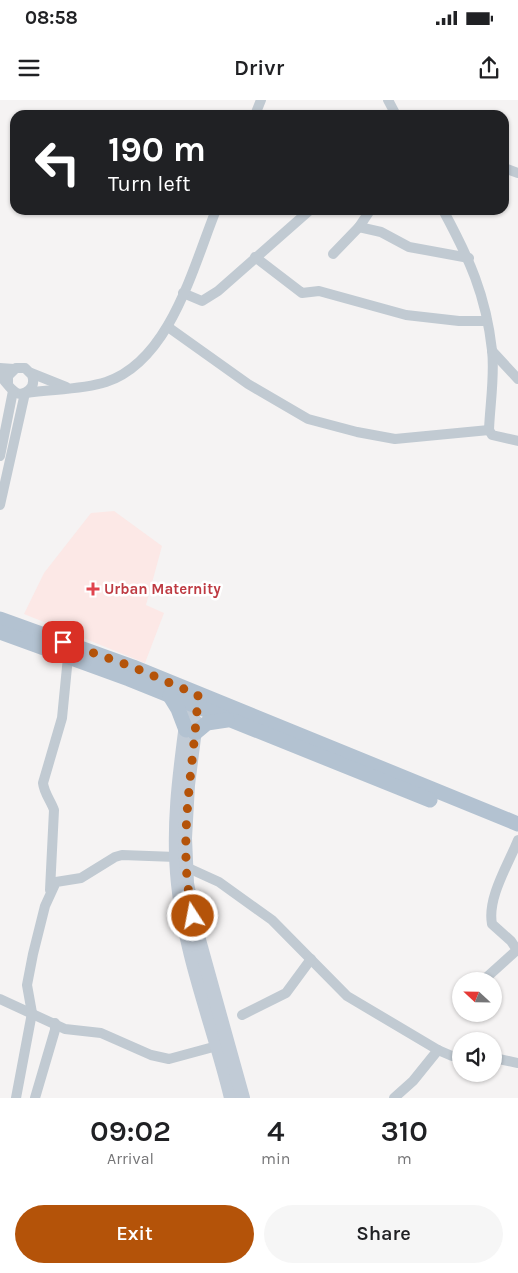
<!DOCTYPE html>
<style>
body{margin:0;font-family:Karla,sans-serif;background:#f6f6f6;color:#202124;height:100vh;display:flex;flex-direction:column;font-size:19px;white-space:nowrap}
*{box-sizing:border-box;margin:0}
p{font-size:16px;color:#757577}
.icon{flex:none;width:28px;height:28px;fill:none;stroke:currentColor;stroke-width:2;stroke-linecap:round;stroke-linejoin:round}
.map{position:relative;height:998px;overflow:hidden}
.side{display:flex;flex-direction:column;background:#fff;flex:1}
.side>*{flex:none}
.guide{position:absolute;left:10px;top:10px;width:499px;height:105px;border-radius:15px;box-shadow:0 1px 4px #0004;background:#202124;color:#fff;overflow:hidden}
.needle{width:32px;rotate:292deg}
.fabs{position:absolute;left:452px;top:872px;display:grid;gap:10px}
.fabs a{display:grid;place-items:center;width:50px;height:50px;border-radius:50%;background:#fff;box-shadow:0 1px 4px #0004;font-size:25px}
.pin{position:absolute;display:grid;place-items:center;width:42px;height:42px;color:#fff;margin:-21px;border-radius:10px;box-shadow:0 2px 8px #0006}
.me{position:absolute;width:55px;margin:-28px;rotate:349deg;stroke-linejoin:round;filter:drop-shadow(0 0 4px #0008)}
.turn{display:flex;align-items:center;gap:18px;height:105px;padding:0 15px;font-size:22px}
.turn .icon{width:65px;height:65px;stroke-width:2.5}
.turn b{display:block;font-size:35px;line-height:42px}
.eta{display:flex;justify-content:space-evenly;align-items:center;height:85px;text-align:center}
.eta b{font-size:30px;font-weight:600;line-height:35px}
.action{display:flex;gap:10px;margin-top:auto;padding:10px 15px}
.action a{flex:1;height:58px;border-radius:30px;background:#b45309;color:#fff;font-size:20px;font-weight:600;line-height:58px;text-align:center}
.action a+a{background:#f6f6f6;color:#202124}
.status{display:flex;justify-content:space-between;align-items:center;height:35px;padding:0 25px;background:#fff;direction:ltr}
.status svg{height:14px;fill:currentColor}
header{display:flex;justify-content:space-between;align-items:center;height:65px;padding:0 15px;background:#fff;font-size:22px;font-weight:600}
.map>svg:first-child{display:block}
.medical{fill:#fce8e6}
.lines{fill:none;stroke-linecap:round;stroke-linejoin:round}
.street{stroke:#c1cad2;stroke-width:10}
.secondary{stroke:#c1cbd6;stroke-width:14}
.primary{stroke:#b3c2d1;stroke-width:15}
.route{stroke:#b45309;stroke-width:9;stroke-dasharray:0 16.2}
.health-dot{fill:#e0444e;stroke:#fff;stroke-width:2}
.labels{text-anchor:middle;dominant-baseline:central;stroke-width:5;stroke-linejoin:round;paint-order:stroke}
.health-label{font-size:15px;font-weight:bold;fill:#be3a42;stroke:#fff;text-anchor:start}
</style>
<div class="status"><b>08:58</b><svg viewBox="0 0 49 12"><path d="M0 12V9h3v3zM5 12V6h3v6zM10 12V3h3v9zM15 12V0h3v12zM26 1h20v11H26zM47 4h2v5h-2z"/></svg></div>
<header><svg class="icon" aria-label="menu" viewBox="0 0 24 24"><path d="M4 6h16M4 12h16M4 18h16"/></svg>Drivr<svg class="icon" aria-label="share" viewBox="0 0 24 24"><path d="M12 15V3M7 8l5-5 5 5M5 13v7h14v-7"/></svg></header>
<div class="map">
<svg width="518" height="998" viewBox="0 0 518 998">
<rect width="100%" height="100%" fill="#f5f3f3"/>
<!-- medical -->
<polygon class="medical" points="114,411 162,446 146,505 164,513 145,563 24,514 44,473 91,413"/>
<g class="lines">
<!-- street -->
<g class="street">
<polyline points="388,0 396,15"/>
<polyline points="255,15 261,0"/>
<polyline points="504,68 518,73"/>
<path d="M443 110C469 158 486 195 492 250 495 275 490 304 489 330L492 335 518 341"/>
<polyline points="359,127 381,132 409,147 469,158"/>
<polyline points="333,154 359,127 369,112"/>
<polyline points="255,157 302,193 319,191 406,215 459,221 487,221"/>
<polyline points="183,193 202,201 218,191 310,110"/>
<polyline points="168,227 248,284 308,319 357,332 395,339 489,330"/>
<polyline points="492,251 518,279"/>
<polyline points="0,268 14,269"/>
<polyline points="31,273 66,287"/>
<path d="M0 276C8 283 16 302 29 290 34 286 34 281 32 275L25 268H16L8 276V285"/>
<path d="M26 293C52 289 81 290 106 282 170 261 193 167 216 110"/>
<polyline points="0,356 13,291"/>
<polyline points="0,405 25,293"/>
<polyline points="186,767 219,782 272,820 347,896 438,950 452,956 461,956"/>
<path d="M50 790 54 710C51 701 44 693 43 683L62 618 68 557"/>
<path d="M487 877 517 850 511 841 492 824C487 798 508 765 518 740"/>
<polyline points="0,899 65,929 101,933 151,955 169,959 217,946"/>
<polyline points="242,915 286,893 311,859"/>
<polyline points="494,958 518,963"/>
<polyline points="16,998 32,913 27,885 33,854 45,806 56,782 81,778 115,757 122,755 176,757"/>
<polyline points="35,998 55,930 55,923"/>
<polyline points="394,998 413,981 438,950"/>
</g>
<!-- secondary -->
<g class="secondary">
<path d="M190 594C182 657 171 720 178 784 185 857 214 927 231 998"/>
<polyline points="196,622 188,685 185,738 187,783 196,829 243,998"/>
</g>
<!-- primary -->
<g class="primary">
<polyline points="0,519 133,567 518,724"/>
<polyline points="0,532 129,579 430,700"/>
<polyline points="170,596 178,609 186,630"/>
<polyline points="195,633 207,623 227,620"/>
</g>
</g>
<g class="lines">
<!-- route -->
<path class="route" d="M63 542 133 567 198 595C194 669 176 742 193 816"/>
</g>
<!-- markers -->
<path class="health-dot" d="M90.5 481.5h5v5h5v5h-5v5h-5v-5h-5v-5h5z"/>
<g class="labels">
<!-- health labels -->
<g class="health-label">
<text x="104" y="489">Urban Maternity</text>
</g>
</g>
</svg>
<div class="fabs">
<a><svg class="needle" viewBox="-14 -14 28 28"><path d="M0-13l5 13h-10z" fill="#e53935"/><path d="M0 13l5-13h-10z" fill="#757577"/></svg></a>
<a><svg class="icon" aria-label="sound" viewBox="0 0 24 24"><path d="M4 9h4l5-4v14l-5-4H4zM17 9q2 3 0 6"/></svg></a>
</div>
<div class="pin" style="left:63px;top:542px;background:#d93025"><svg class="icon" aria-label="arrive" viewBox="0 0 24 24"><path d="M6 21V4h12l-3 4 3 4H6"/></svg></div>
<svg class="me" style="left:193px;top:816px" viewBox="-20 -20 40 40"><circle r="17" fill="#b45309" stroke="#fff" stroke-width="3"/><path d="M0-11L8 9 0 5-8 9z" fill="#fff"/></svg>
<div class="guide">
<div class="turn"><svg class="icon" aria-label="left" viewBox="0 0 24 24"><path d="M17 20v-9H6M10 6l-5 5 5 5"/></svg><div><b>190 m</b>Turn left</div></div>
</div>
</div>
<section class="side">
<div class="eta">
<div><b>09:02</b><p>Arrival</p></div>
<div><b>4</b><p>min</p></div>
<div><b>310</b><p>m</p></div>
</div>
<div class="action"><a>Exit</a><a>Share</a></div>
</section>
